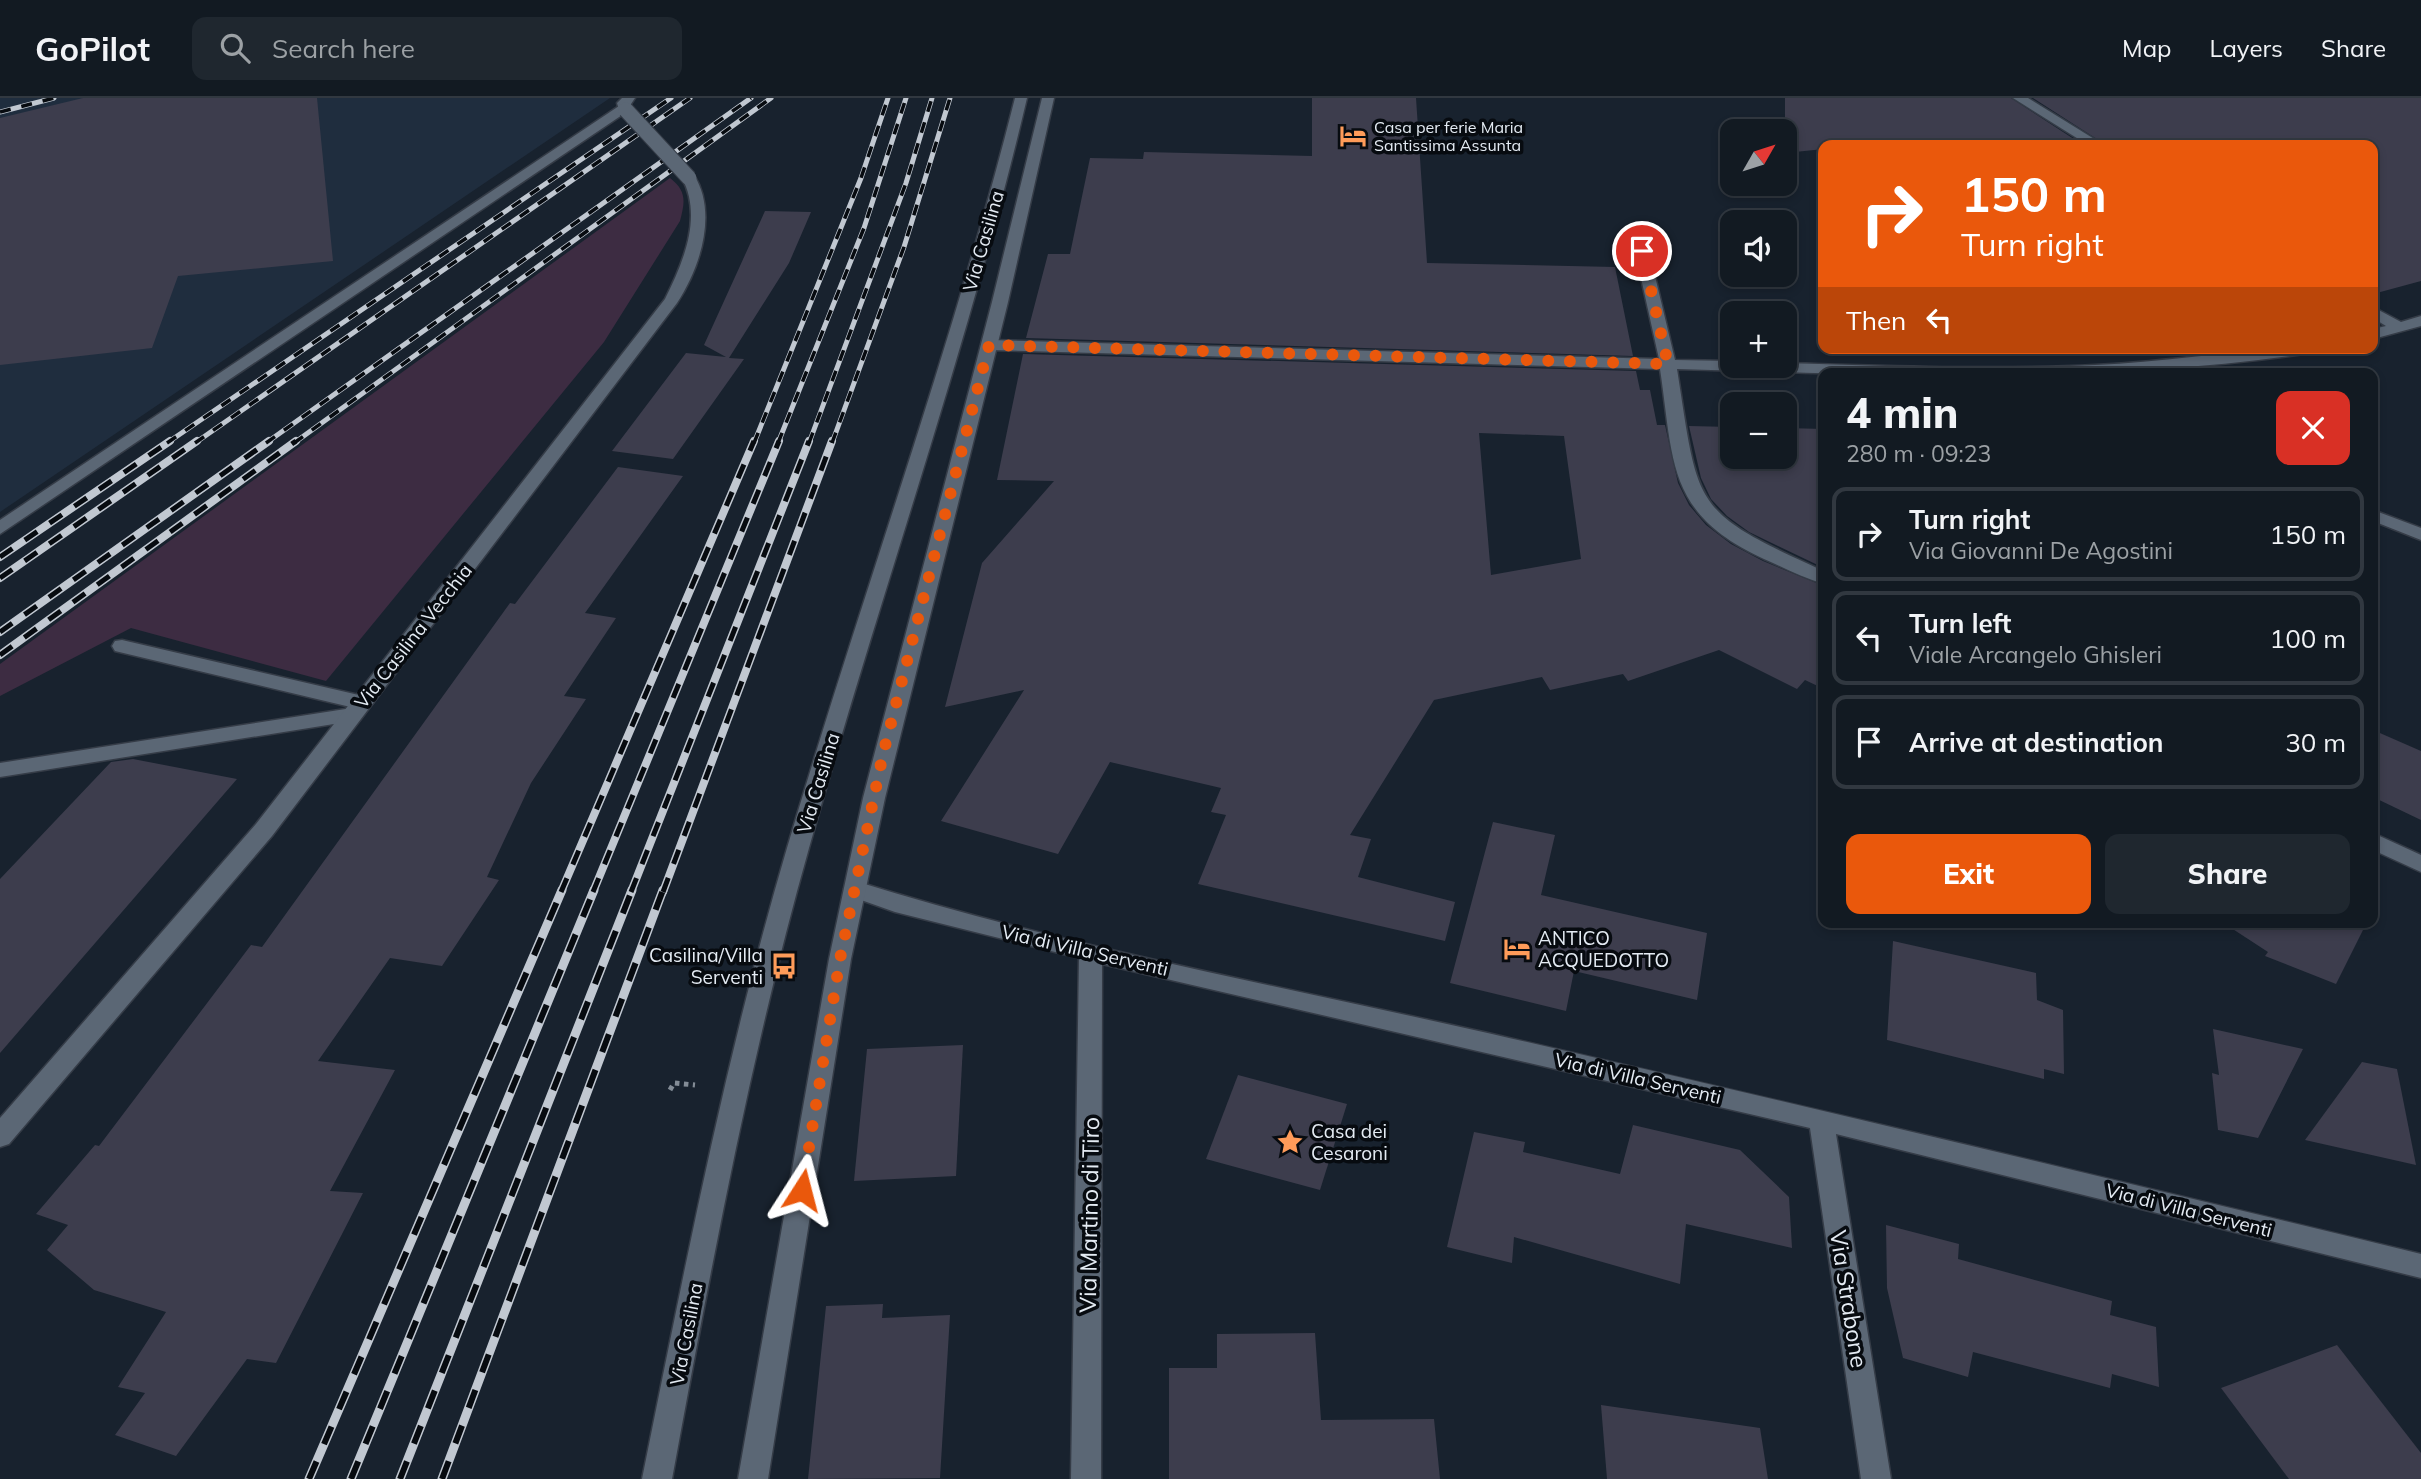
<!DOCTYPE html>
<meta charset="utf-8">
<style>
body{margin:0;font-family:Mulish,sans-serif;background:#1f272f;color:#f1f3f6;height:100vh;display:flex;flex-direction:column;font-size:26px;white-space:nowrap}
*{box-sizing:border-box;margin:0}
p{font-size:23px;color:#9ca1a5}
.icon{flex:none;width:38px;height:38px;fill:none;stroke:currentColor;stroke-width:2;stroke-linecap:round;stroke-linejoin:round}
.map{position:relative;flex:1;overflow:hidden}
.side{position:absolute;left:1818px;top:270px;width:560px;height:560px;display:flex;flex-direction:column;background:#121a22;border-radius:14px;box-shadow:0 4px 10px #0003,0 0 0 2px #313840}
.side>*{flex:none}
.banner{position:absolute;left:1818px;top:42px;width:560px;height:214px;border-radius:14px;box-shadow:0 4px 10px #0003,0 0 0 2px #313840;background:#ea580c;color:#fff;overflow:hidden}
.needle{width:46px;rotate:51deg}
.tools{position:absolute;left:1720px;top:21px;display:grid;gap:14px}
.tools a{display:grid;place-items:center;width:77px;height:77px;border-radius:14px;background:#121a22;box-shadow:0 4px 10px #0003,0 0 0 2px #313840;font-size:35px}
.pin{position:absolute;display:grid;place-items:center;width:60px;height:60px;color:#fff;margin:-30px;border:4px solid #fff;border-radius:50%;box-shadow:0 2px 7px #0007}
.me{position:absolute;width:77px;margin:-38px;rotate:9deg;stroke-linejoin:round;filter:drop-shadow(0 0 5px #0008)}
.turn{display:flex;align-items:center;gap:24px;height:147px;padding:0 28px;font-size:32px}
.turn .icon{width:91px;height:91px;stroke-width:2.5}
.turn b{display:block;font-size:49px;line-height:60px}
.then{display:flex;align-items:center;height:66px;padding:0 28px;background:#0003;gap:14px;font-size:26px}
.round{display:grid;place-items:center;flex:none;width:74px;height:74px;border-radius:14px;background:#1f272f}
.headline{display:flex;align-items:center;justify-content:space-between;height:119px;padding:0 28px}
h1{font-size:42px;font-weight:800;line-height:52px}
.primary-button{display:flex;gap:14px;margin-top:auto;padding:14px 28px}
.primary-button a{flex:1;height:80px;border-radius:14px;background:#ea580c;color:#fff;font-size:28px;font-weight:800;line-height:80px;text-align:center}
.primary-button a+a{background:#1f272f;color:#f1f3f6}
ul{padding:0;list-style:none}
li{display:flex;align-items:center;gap:21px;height:94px;margin:0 14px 10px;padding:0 14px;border:4px solid #313840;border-radius:14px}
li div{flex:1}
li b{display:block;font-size:26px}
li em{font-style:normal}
header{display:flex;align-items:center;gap:42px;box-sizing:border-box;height:98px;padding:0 35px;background:#121a22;border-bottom:2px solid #313840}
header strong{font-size:33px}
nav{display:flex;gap:38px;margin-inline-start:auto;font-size:24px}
.search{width:490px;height:63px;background:#1f272f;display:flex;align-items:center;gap:18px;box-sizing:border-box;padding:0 24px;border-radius:14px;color:#9ca1a5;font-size:26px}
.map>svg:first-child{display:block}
.built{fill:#1f2d3e}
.green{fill:#3d2c42}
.building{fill:#3d3d4d;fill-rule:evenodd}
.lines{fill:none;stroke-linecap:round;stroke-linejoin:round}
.lane-casing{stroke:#353c47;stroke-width:3}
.street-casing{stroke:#353c47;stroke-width:3}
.secondary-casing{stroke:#353c47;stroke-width:3}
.path{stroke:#838c96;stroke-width:5;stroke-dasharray:4.5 4.5;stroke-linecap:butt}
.lane{fill:#5b6775;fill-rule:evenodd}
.street{fill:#5b6775;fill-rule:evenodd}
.secondary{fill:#5b6775;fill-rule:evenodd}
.rail-far2-casing{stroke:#c1c8d1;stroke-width:5}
.rail-far1-casing{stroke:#c1c8d1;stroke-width:8}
.rail-casing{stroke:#c1c8d1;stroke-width:9}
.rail-far2{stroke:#070b10;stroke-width:3.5;stroke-dasharray:11;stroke-linecap:butt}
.rail-far1{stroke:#070b10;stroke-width:5;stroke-dasharray:15;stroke-linecap:butt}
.rail{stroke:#070b10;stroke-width:6;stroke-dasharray:19;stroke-linecap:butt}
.secondary-bridge-casing{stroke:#353c47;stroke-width:17;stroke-linecap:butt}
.secondary-bridge{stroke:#5b6775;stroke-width:15}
.route{stroke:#ea580c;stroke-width:12;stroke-dasharray:0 21.6}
.labels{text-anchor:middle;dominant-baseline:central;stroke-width:7;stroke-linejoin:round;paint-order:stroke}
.far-poi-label{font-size:16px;fill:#e4ebf3;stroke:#070b10;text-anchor:start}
.street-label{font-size:19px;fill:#e4ebf3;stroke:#070b10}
.poi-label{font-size:19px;fill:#e4ebf3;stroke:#070b10;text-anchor:start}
.near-street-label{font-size:23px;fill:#e4ebf3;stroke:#070b10}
</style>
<header>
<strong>GoPilot</strong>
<div class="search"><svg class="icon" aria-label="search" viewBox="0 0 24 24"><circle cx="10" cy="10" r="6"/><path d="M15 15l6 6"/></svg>Search here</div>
<nav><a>Map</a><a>Layers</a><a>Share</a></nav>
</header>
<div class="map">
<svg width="2421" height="1381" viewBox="0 0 2421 1381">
<rect width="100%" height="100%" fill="#18222e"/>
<!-- built -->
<polygon class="built" points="0,0 610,0 0,414"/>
<!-- green -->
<path class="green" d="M670 80C687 93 685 104 680 123L604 244 326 583 131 530 0 598V566Z"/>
<!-- building -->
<g class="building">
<polygon points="83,0 317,0 333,163 178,178 152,250 0,267 0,20"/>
<polygon points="1312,0 1416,0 1427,165 1615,169 1633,258 1026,240 1048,156 1070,156 1090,60 1143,61 1144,54 1312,58"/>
<polygon points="1785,0 2011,0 2083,47 1938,47 1928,40 1824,47 1824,51 1785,55"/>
<polygon points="2033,0 2421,0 2421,183 2373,196 2373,47 2106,47"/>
<polygon points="765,113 811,114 789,165 729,260 744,261 673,361 612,353 686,255 726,259 704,247"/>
<path d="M1023 256 1636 273 1640 292H1650L1657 327H1665L1678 385 1689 407 1706 427 1731 446 1763 463 1824 488V591L1805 582 1797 591 1719 552 1628 583 1623 576 1550 592 1542 579 1434 602 1350 737 1371 741 1358 779 1455 804 1445 843 1198 786 1226 717 1211 714 1221 690 1110 664 1058 756 941 723 1024 592 945 609 982 465 1054 383 997 382ZM1479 335 1564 338 1581 461 1491 477Z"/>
<polygon points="1689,328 1732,329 1732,359 1785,359 1785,330 1824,331 1824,470 1749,434 1727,418 1711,401 1701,380"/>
<polygon points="618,369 683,378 585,515 616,520 564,598 586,601 531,685 487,779 499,782 442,868 390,860 318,963 395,972 330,1093 363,1095 276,1265 247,1261 176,1358 115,1337 145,1295 118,1289 166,1214 94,1192 47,1152 68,1127 36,1116 95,1047 99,1048 251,847 262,849 510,505 515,506"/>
<polygon points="2373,632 2421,653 2421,722 2373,699"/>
<polygon points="133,661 237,681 0,955 0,781 111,664"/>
<polygon points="1493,724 1555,737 1541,797 1707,835 1697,902 1574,873 1566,913 1450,885"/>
<polygon points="2222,824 2367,824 2336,886 2265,858 2268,854"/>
<polygon points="1893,843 2036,875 2037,902 2063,912 2064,976 2044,971 2044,981 1887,942"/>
<polygon points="2213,931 2303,951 2258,1040 2218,1032 2212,975 2219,977"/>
<polygon points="963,947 956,1078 854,1083 867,951"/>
<polygon points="2362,964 2397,971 2416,1067 2305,1042"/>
<polygon points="1238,977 1347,1006 1320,1092 1206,1061"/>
<polygon points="1633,1027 1740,1052 1789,1099 1792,1150 1686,1126 1680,1186 1514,1139 1512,1165 1447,1149 1474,1034 1525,1044 1523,1054 1620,1076"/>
<polygon points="1886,1127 1959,1146 1958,1161 2112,1203 2110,1217 2156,1229 2159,1289 2112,1276 2110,1290 1973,1254 1968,1279 1903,1260 1887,1190"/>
<polygon points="883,1206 882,1220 950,1217 940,1380 808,1381 826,1208"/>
<polygon points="1315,1235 1321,1322 1434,1321 1440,1381 1169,1381 1169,1270 1217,1270 1217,1236"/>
<polygon points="2337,1247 2421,1355 2421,1381 2289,1381 2221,1290"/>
<polygon points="1601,1307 1760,1330 1768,1381 1607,1381"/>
</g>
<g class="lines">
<!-- lane casing -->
<g class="lane-casing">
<g id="lane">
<polygon points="122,542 363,598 373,605 363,612 115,553 112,548 115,543"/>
<polygon points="352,610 359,612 362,617 359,622 0,679 0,665"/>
</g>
</g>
<!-- street casing -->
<g class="street-casing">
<g id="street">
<polygon points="2013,0 2028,0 2104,47 2088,47"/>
<polygon points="619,8 631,11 0,436 0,422"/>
<path d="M1642 149 1649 153 1675 262 1732 263V268H1785V265C1888 268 1992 272 2095 267 2170 264 2244 250 2319 250L2311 255C2103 286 1886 277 1677 271 1699 411 1691 413 1824 473V486C1803 480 1783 469 1764 461 1666 416 1674 364 1660 271L990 252 982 247 990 242 1659 261 1635 153Z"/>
<polygon points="2373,209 2401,224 2421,218 2421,228 2373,241 2373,231 2386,228 2373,220"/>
<polygon points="2373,412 2421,430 2421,442 2373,423"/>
<polygon points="2373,735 2421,757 2421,774 2373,752"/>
<path d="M855 783C1063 848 1280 888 1492 936 1802 1007 2112 1081 2421 1156V1180L1836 1036 1891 1381H1861L1810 1030 1102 866 1101 1381H1071L1079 860 895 814 847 797 844 791 847 785Z"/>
</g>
</g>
<!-- secondary casing -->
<g class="secondary-casing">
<g id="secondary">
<polygon points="622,0 635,0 631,6 631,15 619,12 617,5"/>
<path d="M1015 0H1027C967 254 879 499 809 750 750 958 711 1170 672 1381H642C685 1169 726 957 787 750 861 499 951 254 1015 0Z"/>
<polygon points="1042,0 1054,0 1008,204 885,700 851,861 768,1381 738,1381 829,861 863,700 992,204"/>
<path d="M689 76 694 77C718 115 700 170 677 205L272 738 9 1046 0 1049V1020L256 726 665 201C683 165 703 119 682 80Z"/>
</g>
</g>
<!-- path -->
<polyline class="path" points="670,992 674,985 695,987"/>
<!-- lane -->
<use href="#lane" class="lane"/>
<!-- street -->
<use href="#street" class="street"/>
<!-- secondary -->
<use href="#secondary" class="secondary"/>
<!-- rail-far2 casing -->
<g class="rail-far2-casing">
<g id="rail-far2">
<polyline points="0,14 54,0"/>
<polyline points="167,345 671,0"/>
<polyline points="195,345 690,0"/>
<polyline points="266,345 751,0"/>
<polyline points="294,345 771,0"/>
<polyline points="754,345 861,80 888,0"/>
<polyline points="778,345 864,130 906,0"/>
<polyline points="809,345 906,85 932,0"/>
<polyline points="832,345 904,149 950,0"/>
</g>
</g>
<!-- rail-far1 casing -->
<g class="rail-far1-casing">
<g id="rail-far1">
<polyline points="0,459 170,343"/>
<polyline points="0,480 197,343"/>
<polyline points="0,534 269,343"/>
<polyline points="0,557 296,343"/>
<polyline points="561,794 754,343"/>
<polyline points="593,794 779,343"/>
<polyline points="631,794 809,343"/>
<polyline points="663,794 832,343"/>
</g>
</g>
<!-- rail casing -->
<g class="rail-casing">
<g id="rail">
<polyline points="309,1381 562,792"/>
<polyline points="351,1381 594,792"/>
<polyline points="400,1381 632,792"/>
<polyline points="442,1381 663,792"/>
</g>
</g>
<!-- rail-far2 -->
<use href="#rail-far2" class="rail-far2"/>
<!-- rail-far1 -->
<use href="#rail-far1" class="rail-far1"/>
<!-- rail -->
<use href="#rail" class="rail"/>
<!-- secondary-bridge casing -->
<g class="secondary-bridge-casing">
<polyline id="secondary-bridge" points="626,12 689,80"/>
</g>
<!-- secondary-bridge -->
<use href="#secondary-bridge" class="secondary-bridge"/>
</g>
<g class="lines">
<!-- route -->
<polyline class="route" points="802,1092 840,861 883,656 989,247 1668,266 1642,153"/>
</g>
<!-- icons -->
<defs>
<g id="hotel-bare" transform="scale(2.1)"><path d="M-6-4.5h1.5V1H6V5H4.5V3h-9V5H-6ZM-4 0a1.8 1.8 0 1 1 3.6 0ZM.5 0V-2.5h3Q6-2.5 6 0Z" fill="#fe9b59" stroke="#070b10" stroke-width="2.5" paint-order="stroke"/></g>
<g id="bus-bare" transform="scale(2.1)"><path d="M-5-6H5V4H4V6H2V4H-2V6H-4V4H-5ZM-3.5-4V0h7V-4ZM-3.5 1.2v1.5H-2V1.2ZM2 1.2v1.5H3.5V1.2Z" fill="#fe9b59" stroke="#070b10" stroke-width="2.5" paint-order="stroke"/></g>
<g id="sight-bare" transform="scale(2.1)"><path d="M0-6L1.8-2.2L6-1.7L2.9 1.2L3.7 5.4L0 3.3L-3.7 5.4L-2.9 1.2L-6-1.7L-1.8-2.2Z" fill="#fe9b59" stroke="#070b10" stroke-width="2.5" paint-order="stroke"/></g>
</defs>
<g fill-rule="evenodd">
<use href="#hotel-bare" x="1353" y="38"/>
<use href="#hotel-bare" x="1517" y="851"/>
<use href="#bus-bare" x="784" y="868"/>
<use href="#sight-bare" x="1290" y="1044"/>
</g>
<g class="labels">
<!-- far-poi labels -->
<g class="far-poi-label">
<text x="1374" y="29">Casa per ferie Maria<tspan x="1374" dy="18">Santissima Assunta</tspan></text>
</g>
<!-- street labels -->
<g class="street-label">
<text transform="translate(983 143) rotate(-74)">Via Casilina</text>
<text transform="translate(413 538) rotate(-52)">Via Casilina Vecchia</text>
<text transform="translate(818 685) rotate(-73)">Via Casilina</text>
<text transform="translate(1085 852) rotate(13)">Via di Villa Serventi</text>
<text transform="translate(1638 980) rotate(13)">Via di Villa Serventi</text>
<text transform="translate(2189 1112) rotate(14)">Via di Villa Serventi</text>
<text transform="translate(686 1236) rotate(-79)">Via Casilina</text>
</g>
<!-- poi labels -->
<g class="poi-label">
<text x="1538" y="840">ANTICO<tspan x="1538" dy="22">ACQUEDOTTO</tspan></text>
<text x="763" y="857" text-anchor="end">Casilina/Villa<tspan x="763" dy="22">Serventi</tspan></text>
<text x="1311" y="1033">Casa dei<tspan x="1311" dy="22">Cesaroni</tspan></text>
</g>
<!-- near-street labels -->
<g class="near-street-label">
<text transform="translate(1089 1117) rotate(-89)">Via Martino di Tiro</text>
<text transform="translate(1849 1201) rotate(81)">Via Strabone</text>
</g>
</g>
</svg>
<div class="tools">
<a><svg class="needle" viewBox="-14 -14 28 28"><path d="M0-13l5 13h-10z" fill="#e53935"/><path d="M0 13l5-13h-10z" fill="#9ca1a5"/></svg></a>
<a><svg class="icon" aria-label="sound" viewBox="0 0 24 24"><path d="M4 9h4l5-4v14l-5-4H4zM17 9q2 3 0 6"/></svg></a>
<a>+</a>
<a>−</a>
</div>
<div class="pin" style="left:1642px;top:153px;background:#d93025"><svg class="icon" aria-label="arrive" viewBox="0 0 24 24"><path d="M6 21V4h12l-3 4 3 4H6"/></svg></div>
<svg class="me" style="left:802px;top:1092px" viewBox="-20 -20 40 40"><path d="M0-17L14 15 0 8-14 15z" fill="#ea580c" stroke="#fff" stroke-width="4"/></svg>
<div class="banner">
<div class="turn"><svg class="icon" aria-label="right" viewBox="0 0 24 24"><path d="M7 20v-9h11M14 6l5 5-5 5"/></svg><div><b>150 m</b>Turn right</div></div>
<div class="then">Then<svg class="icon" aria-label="left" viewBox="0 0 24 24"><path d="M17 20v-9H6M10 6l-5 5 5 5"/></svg></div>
</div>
<section class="side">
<div class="headline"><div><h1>4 min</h1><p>280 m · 09:23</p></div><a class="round" style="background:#d93025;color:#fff"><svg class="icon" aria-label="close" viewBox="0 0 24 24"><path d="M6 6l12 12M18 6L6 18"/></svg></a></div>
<ul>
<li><svg class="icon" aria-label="right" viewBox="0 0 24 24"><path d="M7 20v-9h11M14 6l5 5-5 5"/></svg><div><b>Turn right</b><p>Via Giovanni De Agostini</p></div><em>150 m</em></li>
<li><svg class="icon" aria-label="left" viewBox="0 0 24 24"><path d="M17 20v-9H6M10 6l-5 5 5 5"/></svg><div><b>Turn left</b><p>Viale Arcangelo Ghisleri</p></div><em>100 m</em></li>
<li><svg class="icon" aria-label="arrive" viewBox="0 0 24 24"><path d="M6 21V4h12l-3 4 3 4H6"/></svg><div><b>Arrive at destination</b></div><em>30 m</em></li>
</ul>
<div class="primary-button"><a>Exit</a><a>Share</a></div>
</section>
</div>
